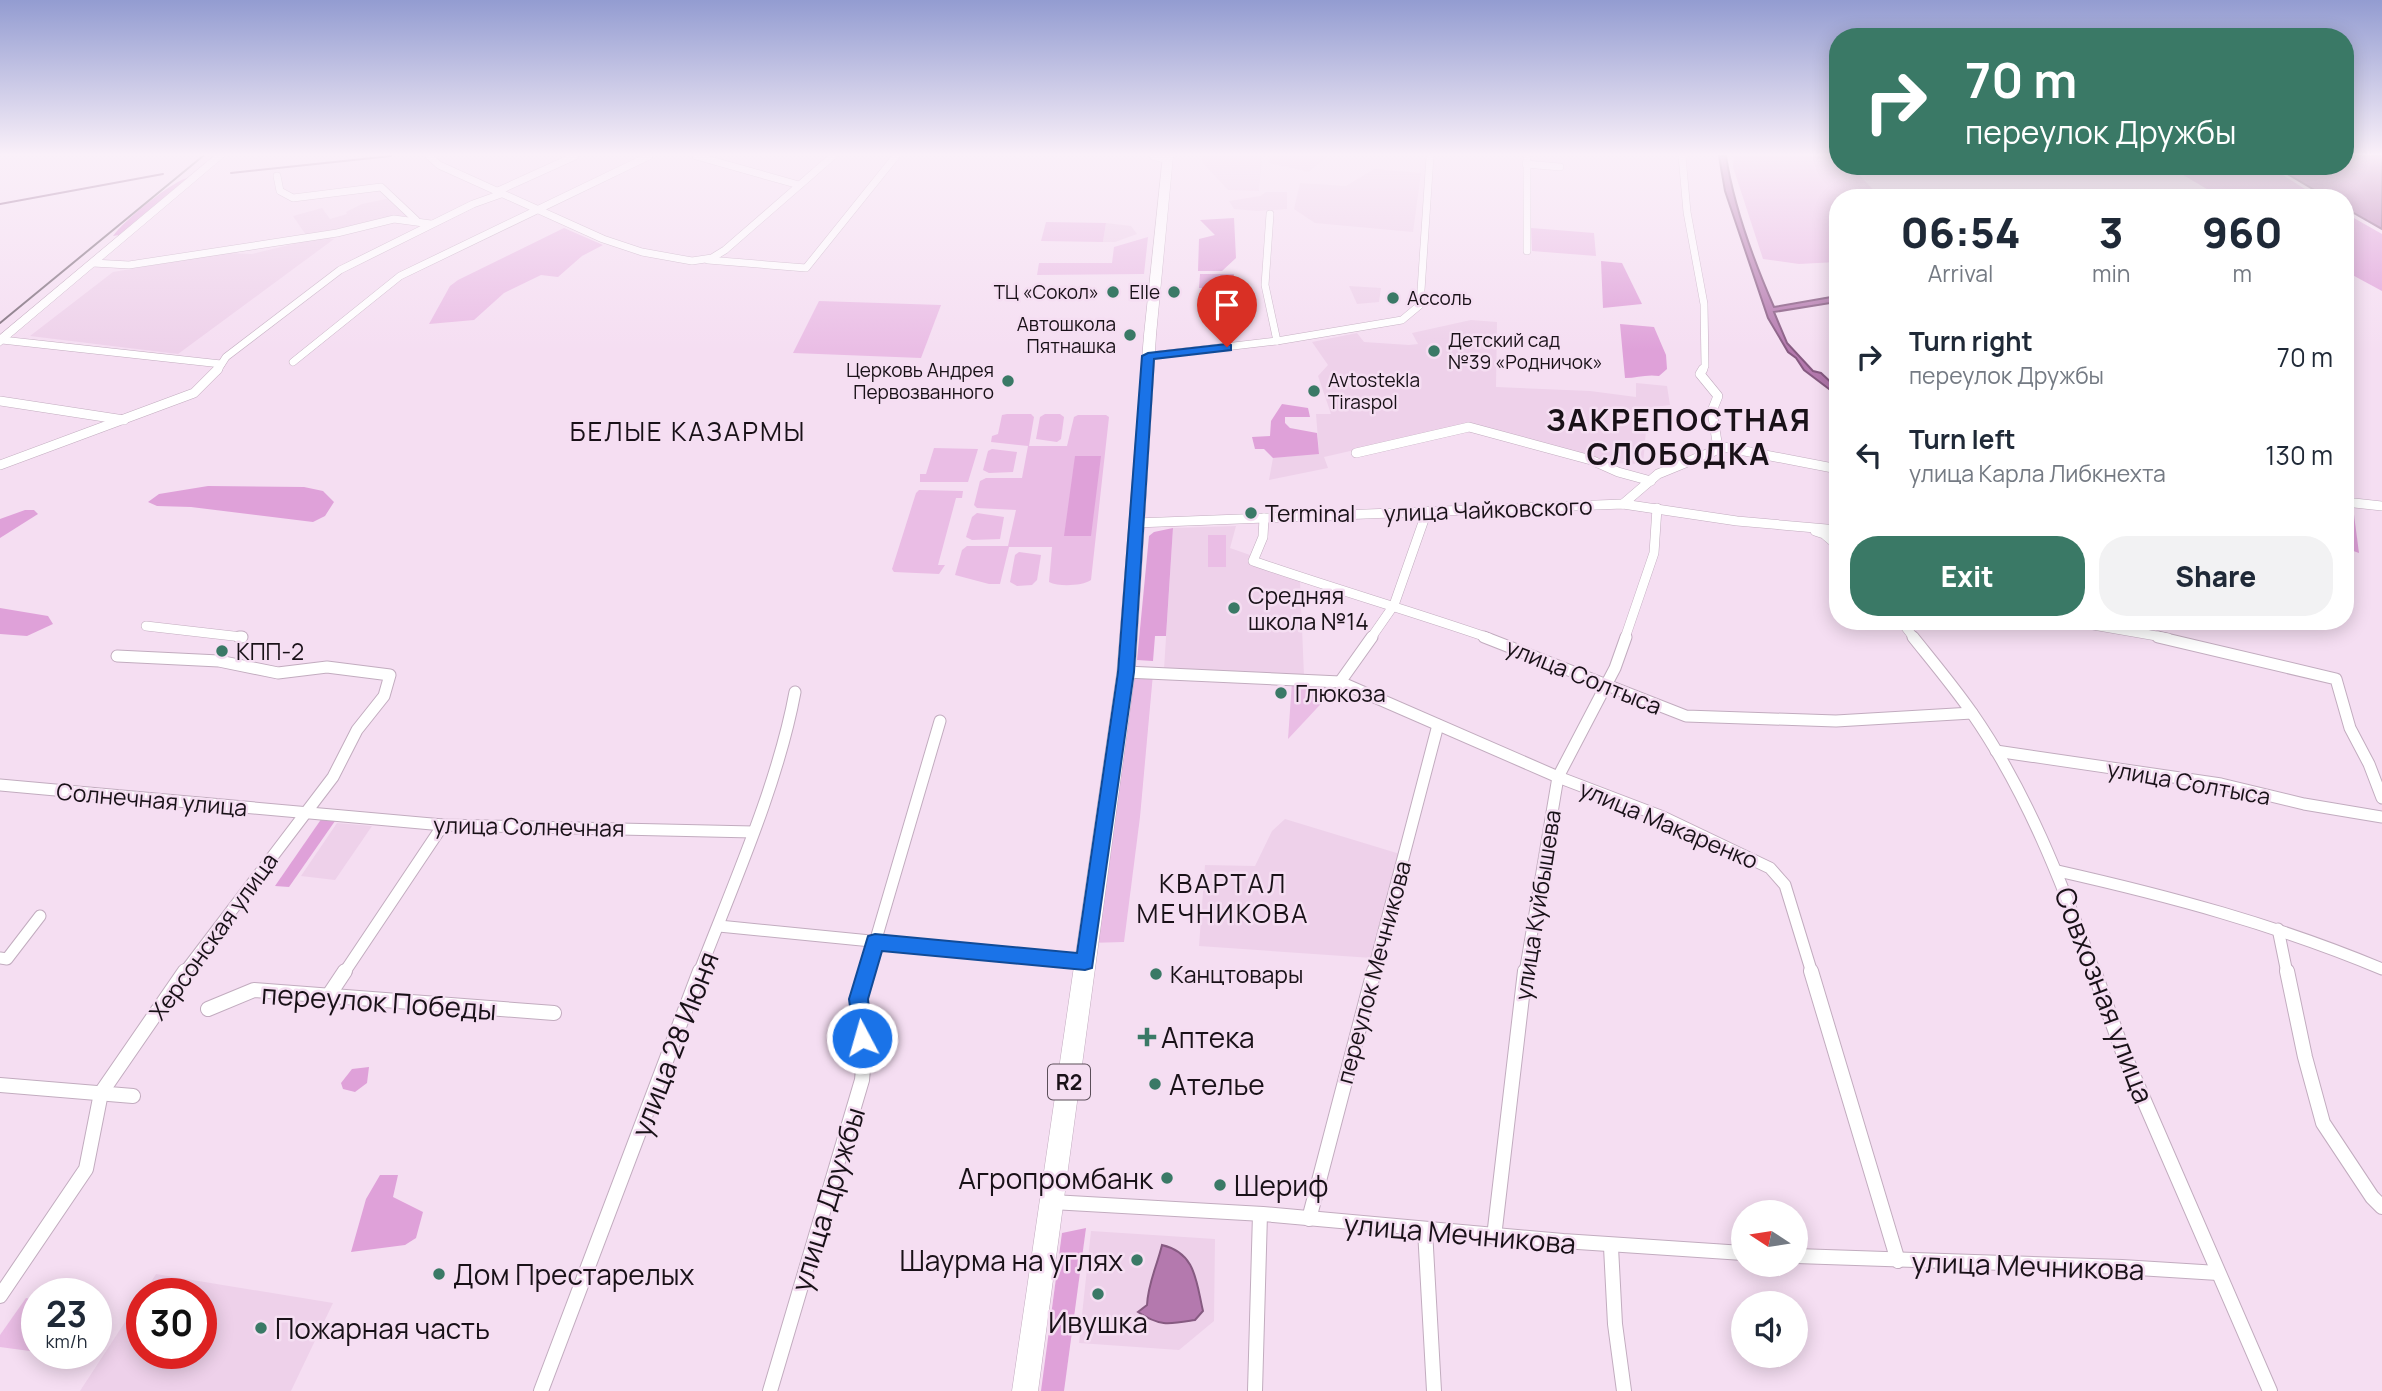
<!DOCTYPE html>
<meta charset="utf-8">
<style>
body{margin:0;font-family:Manrope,sans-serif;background:#f2f2f3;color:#1f2937;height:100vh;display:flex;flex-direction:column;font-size:26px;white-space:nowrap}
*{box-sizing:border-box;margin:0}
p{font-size:23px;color:#747a83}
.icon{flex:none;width:38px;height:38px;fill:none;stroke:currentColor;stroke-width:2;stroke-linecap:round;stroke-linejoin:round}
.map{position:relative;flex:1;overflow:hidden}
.panel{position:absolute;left:1829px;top:189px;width:525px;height:441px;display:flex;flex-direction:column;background:#fff;border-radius:28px;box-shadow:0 4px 18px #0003}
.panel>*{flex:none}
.banner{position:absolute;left:1829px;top:28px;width:525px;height:147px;border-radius:28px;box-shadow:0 4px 18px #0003;background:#3a7966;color:#fff;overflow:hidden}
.needle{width:46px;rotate:282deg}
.controls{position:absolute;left:1731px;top:1200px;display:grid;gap:14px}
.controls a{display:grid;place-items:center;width:77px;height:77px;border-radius:50%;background:#fff;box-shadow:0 4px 18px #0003;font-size:35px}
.speed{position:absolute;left:21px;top:1278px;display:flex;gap:14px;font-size:35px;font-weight:700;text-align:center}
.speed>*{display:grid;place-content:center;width:91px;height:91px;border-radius:50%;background:#fff;box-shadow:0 4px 18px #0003;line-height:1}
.speed small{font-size:18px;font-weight:400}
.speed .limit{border:10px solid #d22;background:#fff;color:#111}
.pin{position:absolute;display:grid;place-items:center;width:60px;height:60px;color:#fff;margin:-72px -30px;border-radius:50% 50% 50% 0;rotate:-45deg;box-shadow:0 0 7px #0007}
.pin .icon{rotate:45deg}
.me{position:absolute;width:77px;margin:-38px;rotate:354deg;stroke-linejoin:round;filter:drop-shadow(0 0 5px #0008)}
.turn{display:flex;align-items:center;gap:24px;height:147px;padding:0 21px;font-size:32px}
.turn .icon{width:91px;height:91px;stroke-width:2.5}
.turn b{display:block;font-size:49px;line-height:60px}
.eta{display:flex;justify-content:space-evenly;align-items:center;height:119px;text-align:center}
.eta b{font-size:42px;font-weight:800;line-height:49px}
.primary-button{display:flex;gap:14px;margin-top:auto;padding:14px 21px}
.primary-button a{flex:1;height:80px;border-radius:28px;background:#3a7966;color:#fff;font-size:28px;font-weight:800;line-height:80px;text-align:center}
.primary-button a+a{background:#f2f2f3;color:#1f2937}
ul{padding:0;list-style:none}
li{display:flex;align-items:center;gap:21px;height:98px;padding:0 21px}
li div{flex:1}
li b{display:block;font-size:26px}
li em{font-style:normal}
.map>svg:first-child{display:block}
.built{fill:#eed1ea}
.green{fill:#eabde5}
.forest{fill:#dfa1d9}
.water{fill:#b479ae;stroke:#865a81;stroke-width:2}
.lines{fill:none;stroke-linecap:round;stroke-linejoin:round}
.stream{stroke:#865a81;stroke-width:2}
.street-far3-casing{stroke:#c2acbf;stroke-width:8}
.street-far2-casing{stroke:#c2acbf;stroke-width:10}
.street-far1-casing{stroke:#c2acbf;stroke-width:13}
.street-casing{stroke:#c2acbf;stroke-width:16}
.primary-casing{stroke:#c2acbf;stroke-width:1}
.street-far3{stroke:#fff;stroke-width:7}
.street-far2{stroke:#fff;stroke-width:9}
.street-far1{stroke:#fff;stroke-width:11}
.street{stroke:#fff;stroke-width:14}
.primary{fill:#fff;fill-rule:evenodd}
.rail{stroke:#7c6d7a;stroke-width:2}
.route{fill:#1a73e8;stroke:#114b97;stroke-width:2}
.poi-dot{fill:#3a7966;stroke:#f5def2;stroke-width:2.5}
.labels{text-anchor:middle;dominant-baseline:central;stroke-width:5;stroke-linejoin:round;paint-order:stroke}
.far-poi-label{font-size:19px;fill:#191118;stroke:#f5def2;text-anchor:end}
.shield{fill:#f5def2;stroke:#5b4e59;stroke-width:2}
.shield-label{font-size:21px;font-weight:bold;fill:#191118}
.street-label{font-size:23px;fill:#191118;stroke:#f5def2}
.poi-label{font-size:23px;fill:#191118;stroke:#f5def2;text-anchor:start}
.quarter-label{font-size:26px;letter-spacing:2px;fill:#191118;stroke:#f5def2}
.near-street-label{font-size:28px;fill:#191118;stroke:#f5def2}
.near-poi-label{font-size:28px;fill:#191118;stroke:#f5def2;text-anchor:start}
.district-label{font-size:30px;font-weight:bold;letter-spacing:2px;fill:#191118;stroke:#f5def2}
</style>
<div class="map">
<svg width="2382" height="1391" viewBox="0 0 2382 1391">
<rect width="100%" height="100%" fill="#f5def2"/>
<!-- built -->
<g class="built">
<polygon points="1202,156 1262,156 1259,191 1228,190 1203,163"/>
<polygon points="1270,156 1328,156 1309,172 1269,163"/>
<polygon points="1374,169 1421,173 1413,232 1315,223 1294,209 1300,183 1346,186"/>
<polygon points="1266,192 1287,192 1287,209 1257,211 1234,209 1229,201 1260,196"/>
<polygon points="391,198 406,216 306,235 293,216 322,208 330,219 347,214 346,212 362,204"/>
<polygon points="1106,223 1131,226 1137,234 1115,242 1103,242"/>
<polygon points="322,237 334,239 178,354 30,336 113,272 226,253 252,254"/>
<polygon points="1349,286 1381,288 1379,302 1357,304"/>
<polygon points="1471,320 1497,322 1496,387 1590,391 1636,397 1636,383 1667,386 1670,405 1648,408 1643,464 1609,463 1468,424 1324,457 1328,468 1269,480 1273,458 1319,453 1316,414 1331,414 1318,376 1328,365 1312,342 1357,333 1364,342 1409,345 1418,344 1412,333"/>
<polygon points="1236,526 1230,548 1250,555 1251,563 1300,580 1304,676 1164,669 1173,528"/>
<polygon points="1285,819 1400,854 1372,958 1199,946 1205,865 1255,866 1272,831"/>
<polygon points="337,823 372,826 335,880 301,876"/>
<polygon points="1091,1231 1215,1239 1214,1321 1179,1350 1079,1343"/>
<polygon points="156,1274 333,1303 291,1391 80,1391 142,1296 142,1353 201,1353 201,1293 144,1293"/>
</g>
<!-- green -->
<g class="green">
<polygon points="1734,156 1837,156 1838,166 1851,166 1881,198 1838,198 1837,262 1799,264 1763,259 1733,167"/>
<polygon points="1046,222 1106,223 1103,242 1041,241"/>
<polygon points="564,228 603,245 582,256 558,277 541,275 504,293 474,320 429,324 450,286 458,280"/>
<polygon points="1531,228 1594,233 1596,256 1532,251"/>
<polygon points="1148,237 1144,274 1037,275 1039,263 1112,263 1114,247"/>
<polygon points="819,301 941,305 921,358 793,353"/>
<path d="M1007 414H1031L1034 417 1029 446H1067L1074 417 1078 415H1106L1109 417 1091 580C1082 586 1059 587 1049 582L1052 547H1009L1000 584H989L955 575 962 550 967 546H1008L1016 510 977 508 974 505 980 481 986 478H1022L1028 446 991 442 992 436 998 434 1002 415Z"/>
<polygon points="1045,414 1060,414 1064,417 1061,439 1057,442 1036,439 1040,417"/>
<polygon points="934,448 978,449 968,482 920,482 920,474 926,474"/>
<polygon points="992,449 1017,452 1013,472 989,473 983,470 988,451"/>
<polygon points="919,490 963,491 962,498 956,498 938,565 945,565 939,574 894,572 892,569 916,493"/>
<polygon points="977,513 1004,517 1000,539 972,540 966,537 972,517"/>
<rect x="1208" y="535" width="18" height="32"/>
<polygon points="1019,552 1041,555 1037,580 1032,585 1017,586 1010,582 1015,555"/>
<polygon points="1126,672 1153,674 1140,817 1124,942 1088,943"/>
<polygon points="1292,682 1335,682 1332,692 1288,739"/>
<polygon points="26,1298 37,1300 37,1352 0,1347 0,1335"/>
</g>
<!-- forest -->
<g class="forest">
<polygon points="2168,166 2269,166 2319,198 2222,198"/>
<path d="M190 177 119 235 113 236C123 221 173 180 190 177Z"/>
<polygon points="2345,213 2382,234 2382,291 2345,271"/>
<polygon points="1234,218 1236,258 1222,271 1198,271 1199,239 1215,235 1200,220"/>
<polygon points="1601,261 1622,263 1642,304 1603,308"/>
<polygon points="1200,274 1234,274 1233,288 1199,288"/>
<path d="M1620 324 1654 327 1666 355 1667 369 1659 376C1646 374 1637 378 1625 378Z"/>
<polygon points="1282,404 1308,408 1310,417 1285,417 1285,423 1290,428 1317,433 1319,454 1273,458 1264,449 1255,449 1252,437 1270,436 1271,421"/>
<polygon points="1075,456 1101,456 1091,536 1064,536"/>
<polygon points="208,486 304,487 323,491 334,502 325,516 313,522 191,507 157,506 148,502 159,494"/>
<polygon points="2345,505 2353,507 2359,553 2345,548"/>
<polygon points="25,510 34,510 38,514 0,538 0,519"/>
<polygon points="1173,528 1166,636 1155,636 1153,661 1137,660 1149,536 1154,532"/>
<polygon points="0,608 48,616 53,624 27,636 0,634"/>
<polygon points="322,818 335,821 289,887 275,886"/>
<polygon points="369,1067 367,1083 355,1092 343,1089 341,1083 352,1069"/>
<polygon points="380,1175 398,1175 393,1197 423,1212 416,1238 405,1245 351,1252 366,1199"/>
<polygon points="1086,1228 1064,1391 1041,1391 1062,1233"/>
</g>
<!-- water -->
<g class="water">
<path d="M1719 156H1726C1734 207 1753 259 1774 307L1837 296V302L1774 312 1787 343 1813 371 1821 373 1837 388V395L1804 370 1796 358 1788 352 1768 318 1725 191Z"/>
<polygon points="2345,156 2382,156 2382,229 2345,208 2345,198 2328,198 2274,166 2345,166"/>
<path d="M1162 1245C1196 1253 1196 1281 1203 1311L1195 1320C1170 1324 1160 1327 1138 1312L1147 1305C1148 1283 1157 1266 1162 1245Z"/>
</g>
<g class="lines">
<!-- stream -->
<g class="stream">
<polyline points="231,173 391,156"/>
<polyline points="0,204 163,174"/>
</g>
<!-- street-far3 casing -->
<g class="street-far3-casing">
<g id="street-far3">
<polyline points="429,156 439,165 603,239 642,252 692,261 712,258 725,250 833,156"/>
<polyline points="696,156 799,185"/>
<polyline points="1153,156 1168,160"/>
<polyline points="1527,156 1527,251"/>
<polyline points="1682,156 1687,212 1704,304 1705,366 1702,371"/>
<polyline points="1526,164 1560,167"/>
<polyline points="277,176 280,191 293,198 381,187 416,220"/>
<polyline points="498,191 575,156"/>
<polyline points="1270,214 1265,285 1277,341"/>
<polyline points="708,260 806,268 896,156"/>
<polyline points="93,263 129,265 337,233 394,219 431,224"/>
<polyline points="2,340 221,364"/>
<polyline points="1148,356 1277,341 1402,320 1420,305 1430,156"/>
<polyline points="293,362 400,276 649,156"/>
<polyline points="217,371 226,357 340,270 473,204 501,194"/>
</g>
</g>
<!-- street-far2 casing -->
<g class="street-far2-casing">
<g id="street-far2">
<polyline points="1703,369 1700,374 1718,396 1712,411 1718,448"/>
<polyline points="0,401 124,420"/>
<polyline points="1356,453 1469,427 1591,460 1618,472 1651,481"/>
<polyline points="0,465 194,393 218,369"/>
<polyline points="2345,502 2382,506"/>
<polyline points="1623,504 1658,474 1724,447 1838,469"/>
<path d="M1264 518 1263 537 1253 561C1331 588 1411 611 1489 638"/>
<polyline points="1136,523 1623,504 1737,521 1838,530"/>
<polyline points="1815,531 1824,534 1838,546"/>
<polyline points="1901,621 1914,638"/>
<polyline points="2070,621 2168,638"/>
<polyline points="146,626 242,637"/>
<polyline points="1371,638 1394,605 1427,511"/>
<polyline points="1625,638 1654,553 1657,508"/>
</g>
</g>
<!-- street-far1 casing -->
<g class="street-far1-casing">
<g id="street-far1">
<polyline points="239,637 242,637"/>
<polyline points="1484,637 1686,716 1836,721 1972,713"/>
<path d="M1913 637C1933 662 1954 687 1972 713 2027 792 2062 883 2095 973"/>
<polyline points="2158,637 2336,679 2350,728 2369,764 2382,798"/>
<polyline points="117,656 219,661 278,673 327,667 390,675 384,696 357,730 333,777 184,973"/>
<polyline points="1126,672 1340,682 1558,777 1663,817 1770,868 1785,885 1812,973"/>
<polyline points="1340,682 1372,637"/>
<polyline points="1996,751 2221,784 2304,804 2382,817"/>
<polyline points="0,785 443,825 753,832"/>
<path d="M2058 871C2169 896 2277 925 2382 969"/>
<polyline points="719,926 1085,962"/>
<polyline points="2278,929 2287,973"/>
<polyline points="0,958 7,959 40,916"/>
<polyline points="344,973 443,825"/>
<path d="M699 973C733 885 778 784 795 692"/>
<polyline points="866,973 940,721"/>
<polyline points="1373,973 1438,725"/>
<polyline points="1525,973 1558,777 1615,668 1626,637"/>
</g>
</g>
<!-- street casing -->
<g class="street-casing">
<g id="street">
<polyline points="1811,971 1898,1261"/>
<polyline points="2094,971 2123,1052 2270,1391"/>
<polyline points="2287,971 2305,1057 2323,1123 2372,1197 2382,1207"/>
<polyline points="329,995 345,971"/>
<polyline points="208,1009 254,990 554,1013"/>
<polyline points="0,1085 133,1096"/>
<polyline points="1052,1202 1263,1214 1563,1241 1743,1253"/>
<polyline points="1309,1219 1374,971"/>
<polyline points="1425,1230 1434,1391"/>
<polyline points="1494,1237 1525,971"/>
<polyline points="1611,1247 1615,1324 1624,1391"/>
<polyline points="1796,1256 2122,1267 2218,1273"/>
<polyline points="0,1296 86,1169 101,1093 185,971"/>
<polyline points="541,1391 700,971"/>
<polyline points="770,1391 862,1080 864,1058 858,999 866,971"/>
<polyline points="1255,1391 1260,1214"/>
</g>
</g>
<!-- primary casing -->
<g class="primary-casing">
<g id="primary">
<polygon points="214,156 225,156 0,346 0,335"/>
<polygon points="1163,156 1173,156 1156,335 1135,672 1038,1391 1012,1391 1117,672 1144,335"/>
</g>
</g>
<!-- street-far3 -->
<use href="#street-far3" class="street-far3"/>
<!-- street-far2 -->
<use href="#street-far2" class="street-far2"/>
<!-- street-far1 -->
<use href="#street-far1" class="street-far1"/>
<!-- street -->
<use href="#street" class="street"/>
<!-- primary -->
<use href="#primary" class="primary"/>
<!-- rail -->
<polyline class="rail" points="0,323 203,156"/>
</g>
<!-- sky -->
<linearGradient id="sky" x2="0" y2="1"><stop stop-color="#939cd1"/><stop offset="0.44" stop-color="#faf0f9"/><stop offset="1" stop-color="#faf0f9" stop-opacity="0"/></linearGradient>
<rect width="2382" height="351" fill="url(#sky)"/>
<!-- route -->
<polygon class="route" points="1227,344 1231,345 1231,350 1154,359 1134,672 1092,968 1085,970 882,951 868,999 872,1038 869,1044 862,1047 855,1044 849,999 868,936 875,934 1077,953 1118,672 1142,356 1148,353"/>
<!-- markers -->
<g class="poi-dot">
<circle cx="1113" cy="292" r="7"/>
<circle cx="1174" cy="292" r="7"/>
<circle cx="1393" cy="298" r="7"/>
<circle cx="1130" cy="335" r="7"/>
<circle cx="1434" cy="351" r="7"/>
<circle cx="1008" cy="381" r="7"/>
<circle cx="1314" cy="391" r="7"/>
<circle cx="1251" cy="513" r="7"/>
<circle cx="1234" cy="608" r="7"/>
<circle cx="222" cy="651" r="7"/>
<circle cx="1281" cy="693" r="7"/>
<circle cx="1156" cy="974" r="7"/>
<path d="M1143.5 1026.5h7v7h7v7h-7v7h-7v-7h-7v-7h7z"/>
<circle cx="1155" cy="1084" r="7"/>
<circle cx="1167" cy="1178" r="7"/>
<circle cx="1220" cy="1185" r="7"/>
<circle cx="1137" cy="1260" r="7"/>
<circle cx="439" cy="1274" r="7"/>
<circle cx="1098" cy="1294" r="7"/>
<circle cx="261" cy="1328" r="7"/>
</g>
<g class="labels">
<!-- far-poi labels -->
<g class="far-poi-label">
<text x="1099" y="292">ТЦ «Сокол»</text>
<text x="1160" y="292">Elle</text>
<text x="1407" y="298" text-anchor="start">Ассоль</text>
<text x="1116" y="324">Автошкола<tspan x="1116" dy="22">Пятнашка</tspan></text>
<text x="1448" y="340" text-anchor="start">Детский сад<tspan x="1448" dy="22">№39 «Родничок»</tspan></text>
<text x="994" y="370">Церковь Андрея<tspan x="994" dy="22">Первозванного</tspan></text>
<text x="1328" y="380" text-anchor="start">Avtostekla<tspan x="1328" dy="22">Tiraspol</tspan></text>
</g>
<!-- shield labels -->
<rect class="shield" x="1048" y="1064.5" width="42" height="35" rx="5"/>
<g class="shield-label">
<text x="1069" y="1082">R2</text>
</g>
<!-- street labels -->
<g class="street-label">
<text transform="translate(1488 509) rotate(-2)">улица Чайковского</text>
<text transform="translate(1584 676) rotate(22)">улица Солтыса</text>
<text transform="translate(2189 782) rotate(10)">улица Солтыса</text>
<text transform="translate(152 799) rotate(5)">Солнечная улица</text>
<text transform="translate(1669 824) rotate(23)">улица Макаренко</text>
<text transform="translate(529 826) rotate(1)">улица Солнечная</text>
<text transform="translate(1537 905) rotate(-81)">улица Куйбышева</text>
<text transform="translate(213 936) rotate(-54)">Херсонская улица</text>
<text transform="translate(1373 972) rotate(-75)">переулок Мечникова</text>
</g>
<!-- poi labels -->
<g class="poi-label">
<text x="1265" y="513">Terminal</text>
<text x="1248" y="595">Средняя<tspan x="1248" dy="26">школа №14</tspan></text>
<text x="236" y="651">КПП-2</text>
<text x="1295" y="693">Глюкоза</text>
<text x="1170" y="974">Канцтовары</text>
</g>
<!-- quarter labels -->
<g class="quarter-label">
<text x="688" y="431">БЕЛЫЕ КАЗАРМЫ</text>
<text x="1223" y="883">КВАРТАЛ<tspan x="1223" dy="30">МЕЧНИКОВА</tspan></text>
</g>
<!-- near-street labels -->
<g class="near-street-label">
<text transform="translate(2105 995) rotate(69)">Совхозная улица</text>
<text transform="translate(379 1001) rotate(4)">переулок Победы</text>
<text transform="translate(674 1044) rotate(-69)">улица 28 Июня</text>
<text transform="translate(827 1199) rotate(-73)">улица Дружбы</text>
<text transform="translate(1460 1233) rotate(5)">улица Мечникова</text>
<text transform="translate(2028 1265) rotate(2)">улица Мечникова</text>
</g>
<!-- near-poi labels -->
<g class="near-poi-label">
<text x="1161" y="1037">Аптека</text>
<text x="1169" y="1084">Ателье</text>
<text x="1153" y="1178" text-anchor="end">Агропромбанк</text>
<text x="1234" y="1185">Шериф</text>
<text x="1123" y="1260" text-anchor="end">Шаурма на углях</text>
<text x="453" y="1274">Дом Престарелых</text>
<text x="1098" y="1322" text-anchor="middle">Ивушка</text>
<text x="275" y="1328">Пожарная часть</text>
</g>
<!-- district labels -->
<g class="district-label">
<text x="1679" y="419">ЗАКРЕПОСТНАЯ<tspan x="1679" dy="34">СЛОБОДКА</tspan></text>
</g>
</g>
</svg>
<div class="controls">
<a><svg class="needle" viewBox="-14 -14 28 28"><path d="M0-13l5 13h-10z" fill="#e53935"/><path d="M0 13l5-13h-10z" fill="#747a83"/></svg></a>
<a><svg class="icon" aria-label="sound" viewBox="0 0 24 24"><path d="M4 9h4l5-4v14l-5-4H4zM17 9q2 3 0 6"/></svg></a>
</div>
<div class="speed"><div>23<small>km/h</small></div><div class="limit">30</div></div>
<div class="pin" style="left:1227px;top:347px;background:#d93025"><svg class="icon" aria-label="arrive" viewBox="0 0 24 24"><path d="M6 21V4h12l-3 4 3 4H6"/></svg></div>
<svg class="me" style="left:862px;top:1038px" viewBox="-20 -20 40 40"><circle r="17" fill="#1a73e8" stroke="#fff" stroke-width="3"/><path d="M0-11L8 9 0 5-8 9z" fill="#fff"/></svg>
<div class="banner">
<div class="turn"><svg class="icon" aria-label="right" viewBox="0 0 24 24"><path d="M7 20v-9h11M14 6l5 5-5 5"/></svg><div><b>70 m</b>переулок Дружбы</div></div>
</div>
<section class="panel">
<div class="eta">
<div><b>06:54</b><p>Arrival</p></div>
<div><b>3</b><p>min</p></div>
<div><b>960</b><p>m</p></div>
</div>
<ul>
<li><svg class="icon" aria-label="right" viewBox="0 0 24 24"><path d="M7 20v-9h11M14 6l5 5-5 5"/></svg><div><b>Turn right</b><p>переулок Дружбы</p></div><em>70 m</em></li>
<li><svg class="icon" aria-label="left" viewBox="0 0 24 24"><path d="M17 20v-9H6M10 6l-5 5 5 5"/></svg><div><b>Turn left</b><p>улица Карла Либкнехта</p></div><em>130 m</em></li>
</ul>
<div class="primary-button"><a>Exit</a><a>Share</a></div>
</section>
</div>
